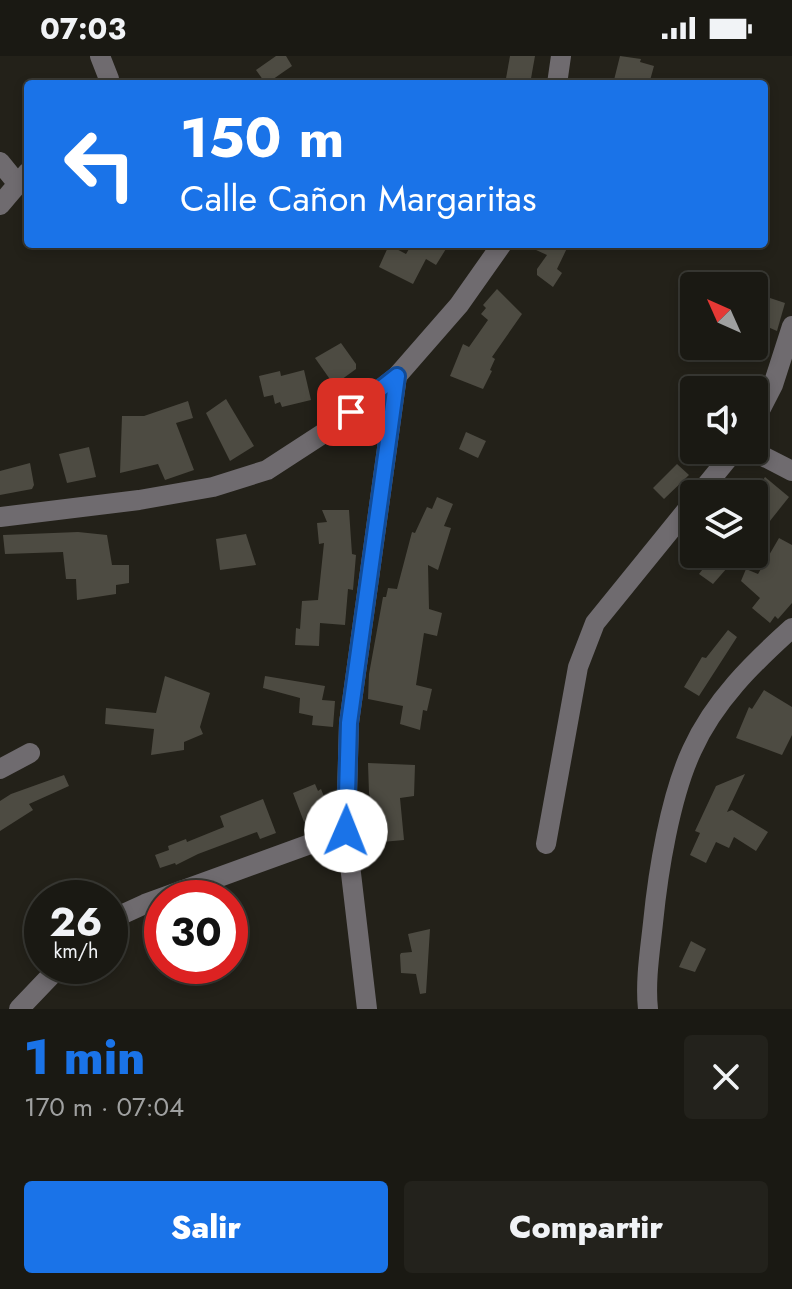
<!DOCTYPE html>
<html lang="es">
<meta charset="utf-8">
<style>
body{margin:0;font-family:Jost,sans-serif;background:#23221c;color:#f1f3f6;height:100vh;display:flex;flex-direction:column;font-size:30px;white-space:nowrap}
*{box-sizing:border-box;margin:0}
p{font-size:26px;color:#9fa0a0}
.icon{flex:none;width:44px;height:44px;fill:none;stroke:currentColor;stroke-width:2;stroke-linecap:round;stroke-linejoin:round}
.map{position:relative;height:953px;overflow:hidden}
.details{display:flex;flex-direction:column;background:#1a1913;flex:1}
.details>*{flex:none}
.banner{position:absolute;left:24px;top:24px;width:744px;height:168px;border-radius:8px;box-shadow:0 4px 12px #0003,0 0 0 2px #383833;background:#1a73e8;color:#fff;overflow:hidden}
.needle{width:52px;rotate:315deg}
.buttons{position:absolute;left:680px;top:216px;display:grid;gap:16px}
.buttons a{display:grid;place-items:center;width:88px;height:88px;border-radius:8px;background:#1a1913;box-shadow:0 4px 12px #0003,0 0 0 2px #383833;font-size:40px}
.speed{position:absolute;left:24px;top:824px;display:flex;gap:16px;font-size:40px;font-weight:700;text-align:center}
.speed>*{display:grid;place-content:center;width:104px;height:104px;border-radius:50%;background:#1a1913;box-shadow:0 4px 12px #0003,0 0 0 2px #383833;line-height:1}
.speed small{font-size:20px;font-weight:400}
.speed .limit{border:12px solid #d22;background:#fff;color:#111}
.pin{position:absolute;display:grid;place-items:center;width:68px;height:68px;color:#fff;margin:-34px;border-radius:16px;box-shadow:0 4px 12px #0006}
.me{position:absolute;width:88px;margin:-44px;rotate:1deg;stroke-linejoin:round;filter:drop-shadow(0 0 6px #0008)}
.turn{display:flex;align-items:center;gap:28px;height:168px;padding:0 24px;font-size:36px}
.turn .icon{width:104px;height:104px;stroke-width:2.5}
.turn b{display:block;font-size:56px;line-height:68px}
.round{display:grid;place-items:center;flex:none;width:84px;height:84px;border-radius:8px;background:#23221c}
.summary{display:flex;align-items:center;justify-content:space-between;height:136px;padding:0 24px}
h1{font-size:48px;font-weight:800;line-height:60px;color:#1a73e8}
.primary-button{display:flex;gap:16px;margin-top:auto;padding:16px 24px}
.primary-button a{flex:1;height:92px;border-radius:8px;background:#1a73e8;color:#fff;font-size:32px;font-weight:800;line-height:92px;text-align:center}
.primary-button a+a{background:#23221c;color:#f1f3f6}
.status{display:flex;justify-content:space-between;align-items:center;height:56px;padding:0 40px;background:#1a1913;direction:ltr}
.status svg{height:22px;fill:currentColor}
.map>svg:first-child{display:block}
.building{fill:#4d4b42}
.lines{fill:none;stroke-linecap:round;stroke-linejoin:round}
.minor{stroke:#6f6b6f;stroke-width:20}
.route-casing{stroke:#114b97;stroke-width:20}
.route{stroke:#1a73e8;stroke-width:14}
</style>
<div class="status"><b>07:03</b><svg viewBox="0 0 49 12"><path d="M0 12V9h3v3zM5 12V6h3v6zM10 12V3h3v9zM15 12V0h3v12zM26 1h20v11H26zM47 4h2v5h-2z"/></svg></div>
<div class="map">
<svg width="792" height="953" viewBox="0 0 792 953">
<rect width="100%" height="100%" fill="#232119"/>
<!-- building -->
<g class="building">
<polygon points="276,0 286,0 292,10 266,28 256,14"/>
<polygon points="510,0 535,0 530,28 505,28"/>
<polygon points="620,0 641,3 640,6 654,10 649,28 613,28"/>
<polygon points="400,188 449,188 436,209 426,203 413,228 379,211 389,189 406,198 409,193"/>
<polygon points="523,188 569,188 557,213 562,217 553,231 537,219 537,213 547,199"/>
<polygon points="497,233 522,258 492,301 495,303 490,314 492,315 483,333 450,320 463,288 469,291 488,264 481,258 486,252 483,249"/>
<polygon points="764,240 785,247 777,275 754,265"/>
<polygon points="341,287 356,308 356,313 334,329 315,302"/>
<polygon points="304,314 311,344 282,351 280,346 275,348 273,339 264,341 259,320 280,315 281,320"/>
<polygon points="226,343 254,390 230,405 206,357"/>
<polygon points="188,345 193,362 176,367 194,414 165,424 158,408 120,417 122,360 144,360"/>
<polygon points="466,376 486,385 478,402 459,393"/>
<polygon points="89,391 96,421 67,427 59,398"/>
<polygon points="30,407 34,429 32,433 0,439 0,415"/>
<polygon points="677,408 689,419 664,443 653,432"/>
<polygon points="765,421 789,441 754,485 754,438"/>
<polygon points="437,441 453,448 444,470 451,472 438,514 428,509 429,553 442,557 437,580 424,577 416,629 432,633 427,655 423,654 420,674 400,668 403,650 368,643 369,618 383,541 386,541 388,532 397,533 412,476 415,477 427,451 432,453"/>
<polygon points="322,454 349,454 352,498 356,499 353,534 348,533 345,569 320,567 319,590 295,589 296,572 300,573 302,545 318,544 324,487 319,488 317,467 327,466"/>
<polygon points="78,476 107,479 112,509 129,509 129,527 116,529 116,538 77,544 76,523 66,523 63,496 5,498 3,479"/>
<polygon points="246,478 256,509 220,514 216,483"/>
<polygon points="779,482 792,489 792,547 778,563 775,560 770,567 752,552 760,542 741,525 746,513 758,518"/>
<polygon points="712,501 727,512 713,528 699,518"/>
<polygon points="728,574 737,581 699,640 684,631 702,601 706,602"/>
<polygon points="165,620 210,637 200,671 203,678 184,686 184,694 151,699 154,673 105,668 106,652 156,657"/>
<polygon points="265,620 325,630 322,644 335,645 333,671 312,669 313,660 299,657 300,642 263,632"/>
<polygon points="764,634 792,651 792,679 782,699 736,682 749,651 752,653"/>
<polygon points="368,707 415,709 414,740 400,742 404,784 382,786 369,737"/>
<polygon points="745,718 727,756 732,754 768,776 756,795 734,781 729,792 716,786 706,807 690,799 700,777 695,775 716,730"/>
<polygon points="64,719 69,730 29,748 33,754 0,775 0,745 11,738"/>
<polygon points="315,728 318,735 321,733 327,748 316,752 319,761 304,766 293,737"/>
<polygon points="263,743 276,777 260,783 257,776 198,798 176,809 175,807 160,812 155,799 169,794 168,790 186,783 187,786 224,771 220,760"/>
<polygon points="430,873 426,937 420,938 416,918 401,917 400,899 401,897 412,896 408,878"/>
<polygon points="691,885 706,893 695,916 679,911"/>
</g>
<g class="lines">
<!-- minor -->
<g class="minor">
<polyline points="100,0 109,23 108,28"/>
<polyline points="557,28 561,0"/>
<polyline points="0,106 17,127"/>
<polyline points="0,149 28,116"/>
<polyline points="754,366 773,329 792,270"/>
<polyline points="751,394 792,415"/>
<polyline points="699,438 735,394"/>
<polyline points="0,461 139,444 213,431 267,414 327,375 397,320 459,249 502,188"/>
<polyline points="0,713 30,697"/>
<polyline points="546,788 578,611 595,567 694,445"/>
<polyline points="110,864 145,848 346,775"/>
<polyline points="19,953 60,910"/>
<polyline points="367,953 346,775 349,667 397,320"/>
<path d="M648 953C645 925 650 895 653 867 658 816 670 741 692 694 714 645 753 607 792 572"/>
</g>
</g>
<g class="lines">
<!-- route casing -->
<g class="route-casing">
<polyline id="route" points="346,775 349,667 397,320 351,356"/>
</g>
<!-- route -->
<use href="#route" class="route"/>
</g>
</svg>
<div class="buttons">
<a><svg class="needle" viewBox="-14 -14 28 28"><path d="M0-13l5 13h-10z" fill="#e53935"/><path d="M0 13l5-13h-10z" fill="#9fa0a0"/></svg></a>
<a><svg class="icon" aria-label="sound" viewBox="0 0 24 24"><path d="M4 9h4l5-4v14l-5-4H4zM17 9q2 3 0 6"/></svg></a>
<a><svg class="icon" aria-label="layers" viewBox="0 0 24 24"><path d="M12 4l9 5-9 5-9-5zM3 14l9 5 9-5"/></svg></a>
</div>
<div class="speed"><div>26<small>km/h</small></div><div class="limit">30</div></div>
<div class="pin" style="left:351px;top:356px;background:#d93025"><svg class="icon" aria-label="arrive" viewBox="0 0 24 24"><path d="M6 21V4h12l-3 4 3 4H6"/></svg></div>
<svg class="me" style="left:346px;top:775px" viewBox="-20 -20 40 40"><circle r="19" fill="#fff"/><path d="M0-13L10 11 0 6-10 11z" fill="#1a73e8"/></svg>
<div class="banner">
<div class="turn"><svg class="icon" aria-label="left" viewBox="0 0 24 24"><path d="M17 20v-9H6M10 6l-5 5 5 5"/></svg><div><b>150 m</b>Calle Cañon Margaritas</div></div>
</div>
</div>
<section class="details">
<div class="summary"><div><h1>1 min</h1><p>170 m · 07:04</p></div><a class="round"><svg class="icon" aria-label="close" viewBox="0 0 24 24"><path d="M6 6l12 12M18 6L6 18"/></svg></a></div>
<div class="primary-button"><a>Salir</a><a>Compartir</a></div>
</section>
